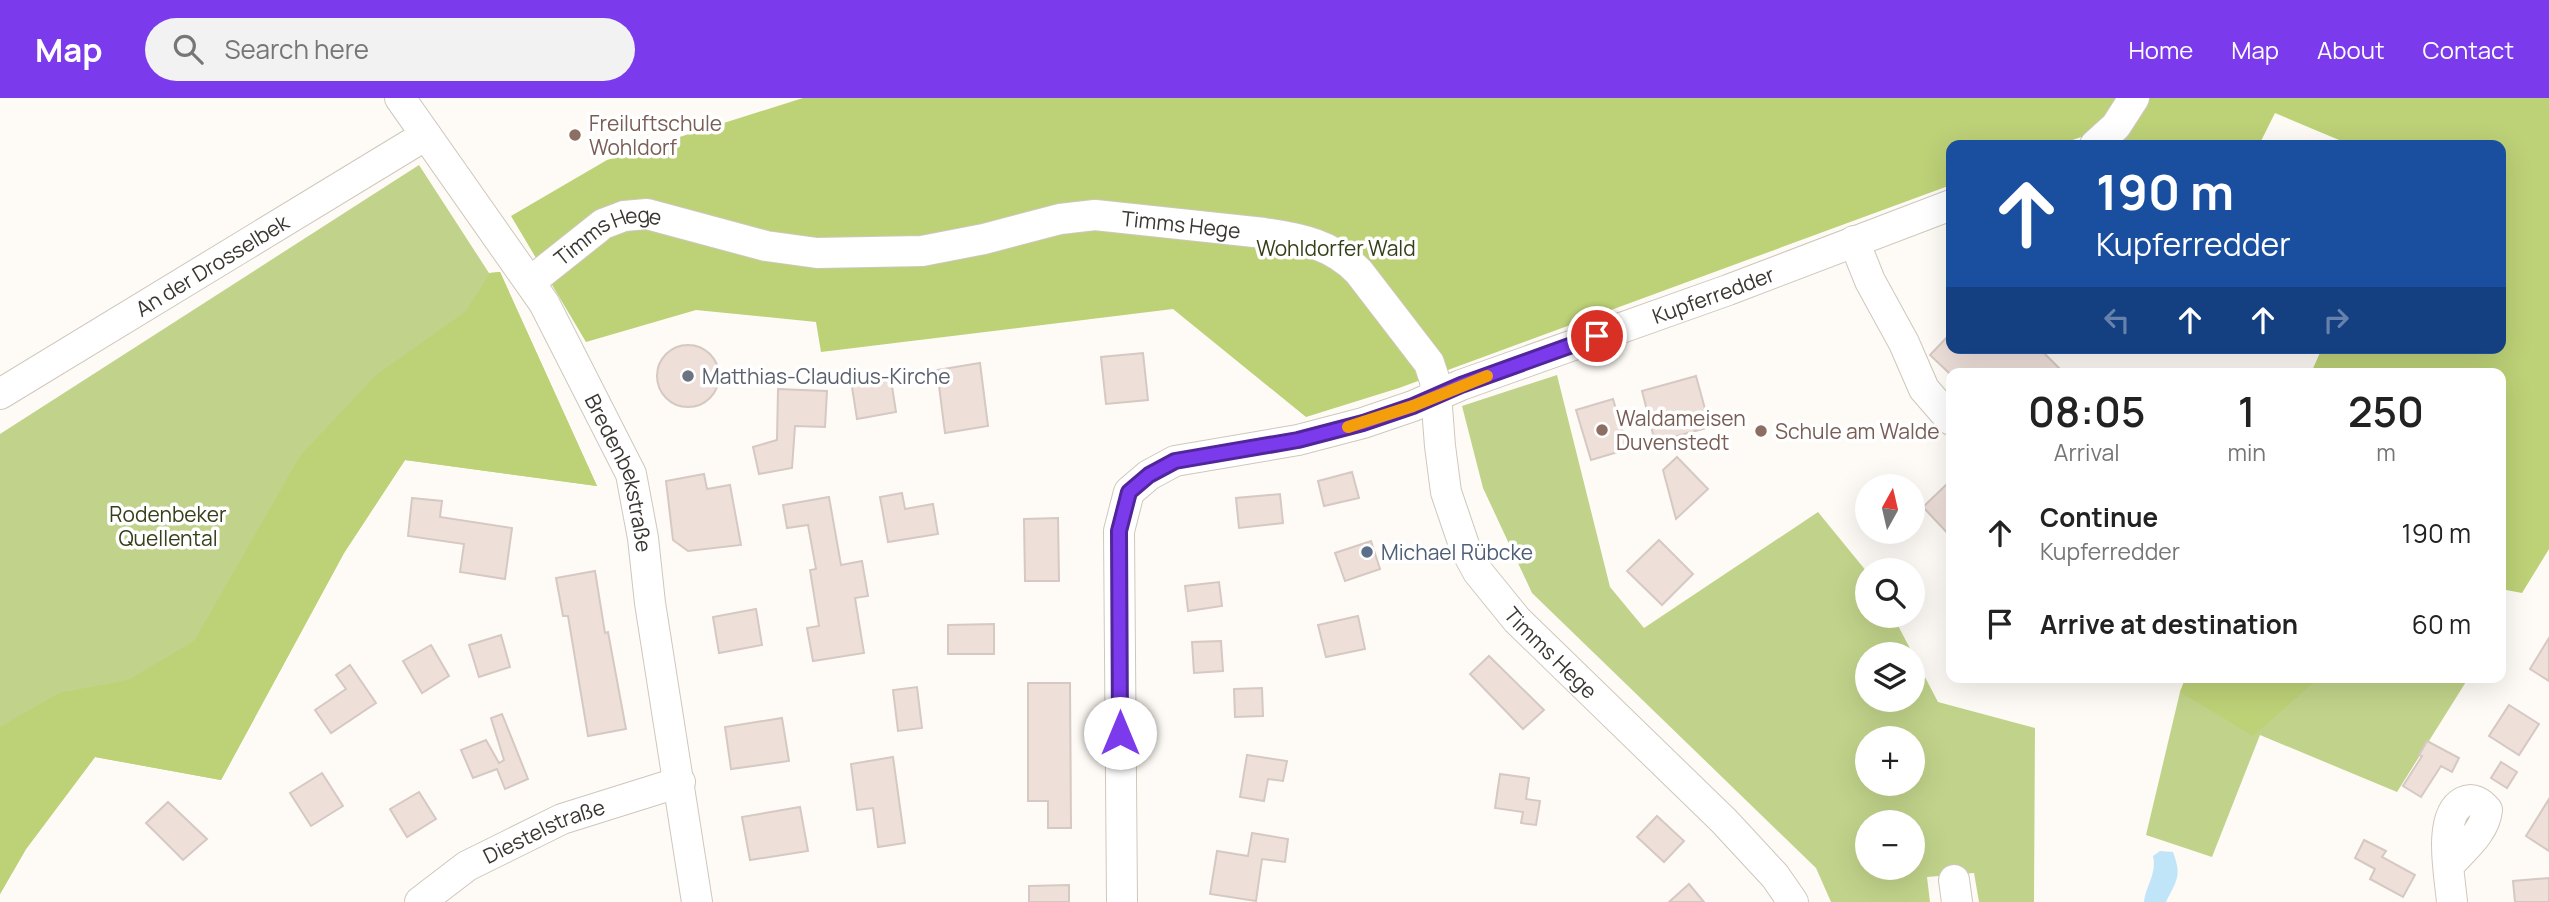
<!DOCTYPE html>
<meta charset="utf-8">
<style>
body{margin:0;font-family:Manrope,sans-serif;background:#f2f2f2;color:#222;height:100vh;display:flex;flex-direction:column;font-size:26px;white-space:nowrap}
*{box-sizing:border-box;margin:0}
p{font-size:23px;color:#767676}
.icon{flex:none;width:38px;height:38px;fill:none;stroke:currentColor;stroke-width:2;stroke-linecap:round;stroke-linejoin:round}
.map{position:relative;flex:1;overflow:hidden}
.side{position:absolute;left:1946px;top:270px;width:560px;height:315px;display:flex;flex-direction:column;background:#fff;border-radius:14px;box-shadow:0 7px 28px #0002}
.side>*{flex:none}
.banner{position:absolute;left:1946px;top:42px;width:560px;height:214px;border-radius:14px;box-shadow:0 7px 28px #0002;background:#1a4fa0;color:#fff;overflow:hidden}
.needle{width:46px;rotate:8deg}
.fabs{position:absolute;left:1855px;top:376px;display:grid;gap:14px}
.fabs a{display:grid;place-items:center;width:70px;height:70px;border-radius:50%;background:#fff;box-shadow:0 7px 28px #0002;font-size:35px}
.pin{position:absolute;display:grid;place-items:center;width:60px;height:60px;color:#fff;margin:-30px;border:4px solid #fff;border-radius:50%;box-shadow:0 2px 7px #0007}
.me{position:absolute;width:77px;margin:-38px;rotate:0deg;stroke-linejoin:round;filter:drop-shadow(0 0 5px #0008)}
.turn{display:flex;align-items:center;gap:24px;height:147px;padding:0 35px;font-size:32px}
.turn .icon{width:91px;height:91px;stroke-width:2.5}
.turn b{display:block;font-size:49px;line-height:60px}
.lanes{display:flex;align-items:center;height:66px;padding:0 35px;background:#0003;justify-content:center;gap:35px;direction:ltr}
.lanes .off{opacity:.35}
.eta{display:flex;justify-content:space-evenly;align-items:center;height:119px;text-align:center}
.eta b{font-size:42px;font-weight:600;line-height:49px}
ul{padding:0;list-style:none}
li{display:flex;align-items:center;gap:21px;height:91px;padding:0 35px}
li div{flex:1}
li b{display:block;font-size:26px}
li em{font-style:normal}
header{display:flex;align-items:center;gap:42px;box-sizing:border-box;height:98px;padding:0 35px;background:#7c3aed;color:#fff}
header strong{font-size:33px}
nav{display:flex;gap:38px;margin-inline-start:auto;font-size:24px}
.search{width:490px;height:63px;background:#f2f2f2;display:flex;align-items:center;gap:18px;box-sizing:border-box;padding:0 24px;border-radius:38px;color:#767676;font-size:26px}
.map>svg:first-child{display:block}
.green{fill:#c1d38a;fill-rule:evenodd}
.forest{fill:#bdd177}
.water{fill:#c0e5f8}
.building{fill:#eedfd9;stroke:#d6c8c2;stroke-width:2}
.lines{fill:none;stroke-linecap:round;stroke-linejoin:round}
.minor-casing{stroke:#cfc7bc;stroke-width:32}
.minor{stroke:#fff;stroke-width:30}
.route-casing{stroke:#51269a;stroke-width:18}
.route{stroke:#7c3aed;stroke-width:12}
.slow{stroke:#f59e0b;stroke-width:12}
.education-dot{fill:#8d6e63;stroke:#fff;stroke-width:2.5}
.worship-dot{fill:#6b7280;stroke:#fff;stroke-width:2.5}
.service-dot{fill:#5c6f8a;stroke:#fff;stroke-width:2.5}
.labels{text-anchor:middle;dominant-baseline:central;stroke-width:7;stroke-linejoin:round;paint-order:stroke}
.education-label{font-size:21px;fill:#785e54;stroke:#fff;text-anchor:start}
.street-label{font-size:21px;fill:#3a3732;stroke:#fff}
.park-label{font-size:21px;fill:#363f19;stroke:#fff}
.worship-label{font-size:21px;fill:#5b616d;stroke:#fff;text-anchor:start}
.service-label{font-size:21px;fill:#4e5e75;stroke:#fff;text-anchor:start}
</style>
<header>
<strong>Map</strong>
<div class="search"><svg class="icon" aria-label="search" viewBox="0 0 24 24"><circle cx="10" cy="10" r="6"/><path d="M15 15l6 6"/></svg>Search here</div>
<nav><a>Home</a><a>Map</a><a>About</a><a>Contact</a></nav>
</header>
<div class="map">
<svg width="2549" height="804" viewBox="0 0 2549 804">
<rect width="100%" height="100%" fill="#fefbf6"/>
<!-- green -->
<g class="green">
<polygon points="419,67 489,175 500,174 597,388 405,362 344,455 221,682 95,659 26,751 0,796 0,336"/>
<path d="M1557 277 1610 489 1644 530 1818 414 1867 474V518H1893L1938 604 2035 630 2034 804H1979L1974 775 1927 779 1930 804H1831L1816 770 1532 495 1483 390 1462 308ZM1867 556H1913V602H1867ZM1867 640H1913V686H1867ZM1867 724H1913V770H1867Z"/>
<polygon points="2186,579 2469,579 2397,694 2260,637 2212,759 2146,737 2180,594"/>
</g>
<!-- forest -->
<g class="forest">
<polygon points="803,0 2549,0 2549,451 2522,495 2501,491 2501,275 2311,275 2322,250 2501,250 2501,47 2351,47 2275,15 2259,47 2087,47 2081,39 2059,47 1951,47 1951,87 1399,290 1306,319 1173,211 821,254 816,224 696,212 586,244 511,118 607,62"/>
<polygon points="500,174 597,388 405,362 344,455 221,682 95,659 26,751 0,796 0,629 59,595 128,582 194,543 300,358 376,277 465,214 490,175"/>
<polygon points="2186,579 2320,579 2253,638 2180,594"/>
</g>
<!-- water -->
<path class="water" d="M2160 753 2173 754C2182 778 2177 782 2166 804H2144C2146 787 2157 776 2153 758Z"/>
<!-- building -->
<g class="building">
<polygon points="1951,235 1951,250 2039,250 2064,275 1949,275 1930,257"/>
<circle cx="688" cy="278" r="31"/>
<polygon points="1143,255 1148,302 1106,306 1101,259"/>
<polygon points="980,265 988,328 945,335 937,272"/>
<polygon points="1696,278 1710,329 1655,344 1642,293"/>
<polygon points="891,282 896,314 857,321 852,289"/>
<polygon points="778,291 827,293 825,329 795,328 792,370 759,376 753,349 777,342"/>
<polygon points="1613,301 1628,351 1591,362 1576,312"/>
<polygon points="1677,359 1708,391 1676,421 1663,372"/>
<polygon points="1352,374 1359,400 1324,408 1318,383"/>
<polygon points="704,376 707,391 730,387 741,447 688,453 673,442 666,383"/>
<polygon points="1951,382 1951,439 1923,409"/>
<polygon points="902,395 905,411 933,406 938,436 888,444 880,399"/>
<polygon points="1280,396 1283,425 1239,430 1236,400"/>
<polygon points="829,399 841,467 862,463 868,498 855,500 864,555 813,563 807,530 819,528 810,472 816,471 808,427 787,430 783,407"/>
<polygon points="412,400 442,403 440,419 512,430 505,481 460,474 464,446 408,438"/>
<polygon points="1058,420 1059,483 1025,483 1024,421"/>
<polygon points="1659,442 1693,476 1662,507 1627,473"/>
<polygon points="1371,443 1380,471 1345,483 1335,455"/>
<polygon points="595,473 605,535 608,534 626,631 588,638 568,518 563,518 556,480"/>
<polygon points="1219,484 1222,508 1188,513 1185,488"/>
<polygon points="756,511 762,547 719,555 713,519"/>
<polygon points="1358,518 1365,551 1326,559 1318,527"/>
<polygon points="994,526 994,556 948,556 948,527"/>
<polygon points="501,537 510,569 479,579 469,547"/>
<polygon points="2549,540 2549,583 2530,571"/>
<polygon points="1221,543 1223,573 1194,575 1192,544"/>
<polygon points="431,547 449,578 422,595 403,563"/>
<polygon points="1489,558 1544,612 1523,631 1470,576"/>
<polygon points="350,567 376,605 331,635 315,612 346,591 336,577"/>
<polygon points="1028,585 1070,585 1071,730 1048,730 1048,703 1028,703"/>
<polygon points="917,589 922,630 898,633 893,592"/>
<polygon points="1262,590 1263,618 1235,619 1234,591"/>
<polygon points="2509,607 2539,626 2519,657 2489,638"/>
<polygon points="502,616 528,681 505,691 497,671 473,680 461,652 486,642 499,665 504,662 491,620"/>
<polygon points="782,620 789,663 731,671 725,629"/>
<polygon points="2427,643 2459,660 2452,674 2441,668 2421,699 2403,688 2422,658 2419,657"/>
<polygon points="1247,657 1287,663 1283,683 1268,681 1264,703 1240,699"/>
<polygon points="893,659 905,745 878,749 873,710 857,712 851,666"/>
<polygon points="2501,664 2517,674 2507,690 2491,680"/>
<polygon points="322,675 343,708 311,728 290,695"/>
<polygon points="1500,676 1529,680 1526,701 1540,703 1536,727 1521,725 1523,714 1495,710"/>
<polygon points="419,694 436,721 407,739 390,711"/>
<polygon points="2549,701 2549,753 2526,738"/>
<polygon points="168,704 207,741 183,762 146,725"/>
<polygon points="800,709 808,753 750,762 742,719"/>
<polygon points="1657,718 1684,743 1664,764 1637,739"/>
<polygon points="1252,735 1288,741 1285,764 1262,761 1256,803 1210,796 1217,753 1248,758"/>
<polygon points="2364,742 2386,753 2382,759 2415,777 2403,799 2370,781 2375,771 2355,760"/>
<polygon points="2549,780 2549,804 2515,804 2513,783"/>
<polygon points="1689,786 1704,804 1669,804"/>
<polygon points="1069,787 1069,804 1029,804 1029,788"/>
</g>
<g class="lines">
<!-- minor casing -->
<g class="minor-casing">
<g id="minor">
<path id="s1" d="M400 0 544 205 631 376 643 440 650 505 697 804"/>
<polyline points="2095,47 2116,28 2134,0"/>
<polyline points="1854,143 1870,183 1904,245 1924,291 1951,322"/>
<path id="s2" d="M530 184 603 126 624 118 647 116 766 148 817 155 922 153 984 141 1060 121 1095 117 1264 135C1301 140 1333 147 1359 174L1429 265 1435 283 1440 348 1446 394 1465 450 1478 474 1517 522 1724 723 1775 778 1793 804"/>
<path id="s3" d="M0 296 426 37"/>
<path d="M2449 767C2463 751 2485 734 2487 712 2481 705 2473 699 2463 704 2437 718 2450 779 2452 804"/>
<polyline points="1954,782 1957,804"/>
<path id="s4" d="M420 804 467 768 562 721 680 684"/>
<path id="s5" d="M1122 804 1119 433 1129 394 1149 377 1175 363 1298 342 1363 325 1413 308 1461 287 1728 192 1951 107"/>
</g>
</g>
<!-- minor -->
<use href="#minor" class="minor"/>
</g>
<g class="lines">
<!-- route casing -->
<g class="route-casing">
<polyline id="route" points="1120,635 1119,433 1129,394 1149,377 1175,363 1298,342 1363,325 1413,308 1461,287 1597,238"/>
</g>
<!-- route -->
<use href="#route" class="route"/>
<!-- slow -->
<polyline class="slow" points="1348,329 1413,308 1487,278"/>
</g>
<!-- markers -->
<g class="education-dot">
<circle cx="575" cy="37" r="7"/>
<circle cx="1602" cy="332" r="7"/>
<circle cx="1761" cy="333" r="7"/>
</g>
<circle class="worship-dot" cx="688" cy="278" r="7"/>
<circle class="service-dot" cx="1367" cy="454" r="7"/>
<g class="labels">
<!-- education labels -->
<g class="education-label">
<text x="589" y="25">Freiluftschule<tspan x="589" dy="24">Wohldorf</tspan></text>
<text x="1616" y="320">Waldameisen<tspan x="1616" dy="24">Duvenstedt</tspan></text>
<text x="1775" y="333">Schule am Walde</text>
</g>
<!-- street labels -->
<g class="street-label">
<text stroke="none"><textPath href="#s2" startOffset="682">Timms Hege</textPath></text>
<text stroke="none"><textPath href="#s2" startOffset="94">Timms Hege</textPath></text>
<text stroke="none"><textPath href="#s3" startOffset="248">An der Drosselbek</textPath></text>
<text stroke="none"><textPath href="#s5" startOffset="1032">Kupferredder</textPath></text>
<text stroke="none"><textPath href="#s1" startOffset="438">Bredenbekstraße</textPath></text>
<text stroke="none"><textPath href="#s2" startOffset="1311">Timms Hege</textPath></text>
<text stroke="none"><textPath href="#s4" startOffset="144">Diestelstraße</textPath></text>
</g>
<!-- park labels -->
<g class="park-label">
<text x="1336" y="150">Wohldorfer Wald</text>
<text x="168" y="416">Rodenbeker<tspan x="168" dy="24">Quellental</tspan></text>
</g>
<!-- worship labels -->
<g class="worship-label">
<text x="702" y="278">Matthias-Claudius-Kirche</text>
</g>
<!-- service labels -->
<g class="service-label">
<text x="1381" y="454">Michael Rübcke</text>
</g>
</g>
</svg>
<div class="fabs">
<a><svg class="needle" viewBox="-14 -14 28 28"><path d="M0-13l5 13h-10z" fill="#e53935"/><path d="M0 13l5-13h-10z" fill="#767676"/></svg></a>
<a><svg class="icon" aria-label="search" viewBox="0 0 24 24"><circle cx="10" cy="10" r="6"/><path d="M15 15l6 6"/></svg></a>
<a><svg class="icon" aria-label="layers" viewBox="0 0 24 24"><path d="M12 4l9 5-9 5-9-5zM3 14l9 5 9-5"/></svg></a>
<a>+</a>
<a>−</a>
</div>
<div class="pin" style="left:1597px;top:238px;background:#d93025"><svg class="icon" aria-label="arrive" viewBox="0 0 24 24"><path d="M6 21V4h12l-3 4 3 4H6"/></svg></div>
<svg class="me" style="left:1120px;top:635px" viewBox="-20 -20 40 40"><circle r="19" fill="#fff"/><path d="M0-13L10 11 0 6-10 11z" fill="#7c3aed"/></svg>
<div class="banner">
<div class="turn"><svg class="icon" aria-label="ahead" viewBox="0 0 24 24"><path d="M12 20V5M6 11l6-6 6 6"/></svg><div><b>190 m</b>Kupferredder</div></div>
<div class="lanes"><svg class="icon off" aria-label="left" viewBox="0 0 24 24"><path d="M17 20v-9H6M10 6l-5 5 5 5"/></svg><svg class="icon" aria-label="ahead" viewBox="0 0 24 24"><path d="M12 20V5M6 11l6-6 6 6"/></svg><svg class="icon" aria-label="ahead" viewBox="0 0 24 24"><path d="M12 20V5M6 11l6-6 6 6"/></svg><svg class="icon off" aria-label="right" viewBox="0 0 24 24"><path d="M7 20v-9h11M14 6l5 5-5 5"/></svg></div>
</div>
<section class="side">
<div class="eta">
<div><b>08:05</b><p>Arrival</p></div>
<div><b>1</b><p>min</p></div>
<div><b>250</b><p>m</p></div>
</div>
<ul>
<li><svg class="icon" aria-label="ahead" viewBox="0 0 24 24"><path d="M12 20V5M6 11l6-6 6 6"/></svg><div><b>Continue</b><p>Kupferredder</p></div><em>190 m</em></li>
<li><svg class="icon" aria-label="arrive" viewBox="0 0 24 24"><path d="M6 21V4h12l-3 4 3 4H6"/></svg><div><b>Arrive at destination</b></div><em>60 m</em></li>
</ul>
</section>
</div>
